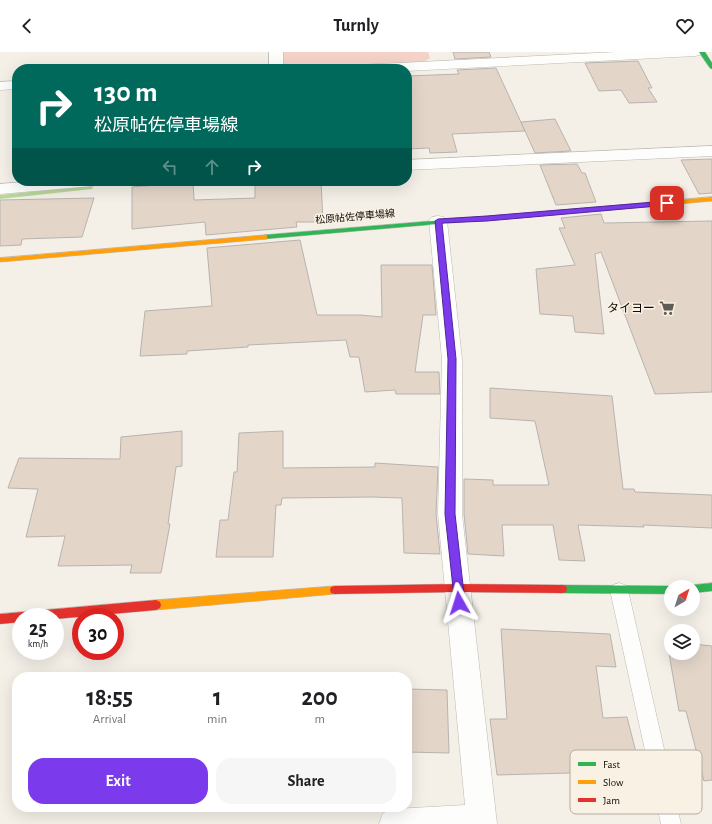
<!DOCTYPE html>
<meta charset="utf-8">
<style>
body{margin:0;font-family:"Alegreya Sans","Noto Sans JP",sans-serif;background:#f6f6f6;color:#202124;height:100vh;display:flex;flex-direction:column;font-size:15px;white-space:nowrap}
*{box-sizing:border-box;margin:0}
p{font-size:13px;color:#757577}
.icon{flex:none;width:22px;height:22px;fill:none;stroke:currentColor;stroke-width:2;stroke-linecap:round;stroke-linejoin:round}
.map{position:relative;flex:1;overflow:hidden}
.details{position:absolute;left:12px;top:620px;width:400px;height:140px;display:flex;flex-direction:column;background:#fff;border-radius:16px;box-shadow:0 4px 16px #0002}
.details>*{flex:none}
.top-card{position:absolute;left:12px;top:12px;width:400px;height:122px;border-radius:16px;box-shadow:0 4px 16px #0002;background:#00695c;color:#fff;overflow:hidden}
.needle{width:26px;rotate:39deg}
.fabs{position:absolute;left:664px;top:528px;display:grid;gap:8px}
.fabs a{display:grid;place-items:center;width:36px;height:36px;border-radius:50%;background:#fff;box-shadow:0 4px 16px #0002;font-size:20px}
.speed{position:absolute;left:12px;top:556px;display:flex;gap:8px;font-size:20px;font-weight:700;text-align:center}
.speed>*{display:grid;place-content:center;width:52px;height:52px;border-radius:50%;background:#fff;box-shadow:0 4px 16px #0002;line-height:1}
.speed small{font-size:10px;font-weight:400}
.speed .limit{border:6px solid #d22;background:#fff;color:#111}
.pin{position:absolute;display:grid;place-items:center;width:34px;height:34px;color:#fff;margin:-17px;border-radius:8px;box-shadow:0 2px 6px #0006}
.me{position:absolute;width:44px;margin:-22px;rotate:354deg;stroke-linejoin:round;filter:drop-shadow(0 0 3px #0008)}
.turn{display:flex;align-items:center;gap:14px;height:84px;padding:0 16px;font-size:18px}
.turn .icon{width:52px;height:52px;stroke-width:2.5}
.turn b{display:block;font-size:28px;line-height:34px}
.lanes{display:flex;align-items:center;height:38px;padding:0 16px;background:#0003;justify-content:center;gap:20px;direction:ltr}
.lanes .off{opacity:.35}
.eta{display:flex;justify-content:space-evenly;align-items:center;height:68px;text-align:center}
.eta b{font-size:24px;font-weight:700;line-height:28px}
.action{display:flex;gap:8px;margin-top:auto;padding:8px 16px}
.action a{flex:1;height:46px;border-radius:16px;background:#7c3aed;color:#fff;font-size:16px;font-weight:700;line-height:46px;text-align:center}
.action a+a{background:#f6f6f6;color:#202124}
header{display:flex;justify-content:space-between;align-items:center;height:52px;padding:0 16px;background:#fff;font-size:18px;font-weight:700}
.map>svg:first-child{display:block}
.green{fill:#f5d2c8}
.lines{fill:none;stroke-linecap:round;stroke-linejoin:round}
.stream{fill:#b8d69c;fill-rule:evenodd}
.building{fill:#e3d6c9;stroke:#b8b3ae}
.lane-casing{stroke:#bdbab3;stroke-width:1}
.street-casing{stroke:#bdbab3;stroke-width:1}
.fast-casing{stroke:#bdbab3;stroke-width:1}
.slow-casing{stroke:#bdbab3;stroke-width:1}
.jam-casing{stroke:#bdbab3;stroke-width:1}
.lane{fill:#fdfdfc;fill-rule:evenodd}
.street{fill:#fdfdfc;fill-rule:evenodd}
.fast{fill:#30b455;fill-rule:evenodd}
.slow{fill:#ff9f0a;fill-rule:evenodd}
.jam{fill:#e5322d;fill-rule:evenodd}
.route{fill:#7c3aed;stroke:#51269a}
.labels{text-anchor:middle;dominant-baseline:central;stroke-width:3;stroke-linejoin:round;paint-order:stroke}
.far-street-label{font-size:10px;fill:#0f0c08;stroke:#f9f1e3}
.poi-label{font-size:12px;fill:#0f0c08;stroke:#f9f1e3;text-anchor:end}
.key{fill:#f9f1e3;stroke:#b3aca1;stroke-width:1}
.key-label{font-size:11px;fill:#0f0c08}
</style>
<header><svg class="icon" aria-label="back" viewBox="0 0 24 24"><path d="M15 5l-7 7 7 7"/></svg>Turnly<svg class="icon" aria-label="heart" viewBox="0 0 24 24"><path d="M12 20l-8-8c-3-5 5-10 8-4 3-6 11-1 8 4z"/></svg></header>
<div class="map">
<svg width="712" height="772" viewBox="0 0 712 772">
<rect width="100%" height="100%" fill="#f4f0e8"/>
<!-- green -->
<polygon class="green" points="282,0 428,0 430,6 424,10 283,17"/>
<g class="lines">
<!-- stream -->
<polygon class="stream" points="90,134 93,136 92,137 0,147 0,143"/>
</g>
<!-- building -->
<g class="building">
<polygon points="453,0 489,0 491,5 455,7"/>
<polygon points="638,9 652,36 648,36 657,50 629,51 621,38 599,39 585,11"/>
<polygon points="496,16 525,79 452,82 457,100 430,101 429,96 407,97 407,24 459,22 457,18"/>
<polygon points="555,67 571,99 535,101 521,70"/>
<polygon points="712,107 712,141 699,142 681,108"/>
<polygon points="577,112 582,121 585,121 596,150 556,153 540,113"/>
<polygon points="255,129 321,129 323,170 296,170 297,175 206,183 205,170 132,177 132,135 193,130 194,148 255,146"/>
<polygon points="94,146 82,185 22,187 21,193 0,194 0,148"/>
<polygon points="601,162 604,171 712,169 712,340 655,342 601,200 595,202 604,282 575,280 573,264 540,262 536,217 575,213 559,176 565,176 561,166"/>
<polygon points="300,188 317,263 360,263 382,265 381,213 432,213 436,263 423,263 415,320 439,320 440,342 396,342 395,338 365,340 359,305 350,305 346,288 248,293 248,295 187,299 187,302 140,304 145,259 212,254 207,196"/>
<polygon points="490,336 612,344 623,437 634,437 635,440 712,443 712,476 643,473 644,475 578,473 585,509 559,508 553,473 502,473 504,504 468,502 464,462 464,427 493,428 493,433 549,433 535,369 490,366"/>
<polygon points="182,379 182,414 176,415 168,472 170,472 161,521 130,521 132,513 58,514 65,484 26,485 38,437 8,436 19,406 120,407 121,385"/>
<polygon points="283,379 283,416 375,415 375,411 438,415 436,462 440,502 404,501 402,446 372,445 282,446 281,453 276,453 273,505 216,505 220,468 228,468 234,420 237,420 239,381"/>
<polygon points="501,577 610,582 616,615 596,614 603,666 627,665 640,716 570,719 570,721 497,723 490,667 507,667"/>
<polygon points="667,590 671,591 671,601 693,601 693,592 712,594 712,728 704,729 686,659 679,659"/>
<polygon points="407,637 447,638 449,701 407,700"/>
</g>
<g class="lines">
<!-- lane casing -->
<g class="lane-casing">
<polygon id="lane" points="619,531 625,533 628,538 681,772 661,772 610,538 613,533"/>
</g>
<!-- street casing -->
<g class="street-casing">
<g id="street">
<rect x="269" y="0" width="14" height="17"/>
<polygon points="616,0 702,0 700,3 695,4 407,19 407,17 353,17 355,14 360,13"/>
<polygon points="17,29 17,37 0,38 0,30"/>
<polygon points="712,94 712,104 407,118 407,108"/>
<polygon points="36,129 101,129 99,132 93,134 0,142 0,132"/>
<polygon points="438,164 444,165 447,169 462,307 462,462 497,772 379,772 383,761 394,757 465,753 438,462 442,307 429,169 432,165"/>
</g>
</g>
<!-- fast casing -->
<g class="fast-casing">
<g id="fast">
<polygon points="699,0 705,0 712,11 712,17 710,16"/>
<polygon points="599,155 601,156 601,158 264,187 260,185 264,183"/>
<polygon points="712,531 712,539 693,541 693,535 689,535 693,533"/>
<polygon points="562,533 671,534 675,535 671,535 671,542 562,541 558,540 557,537 558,534"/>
</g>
</g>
<!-- slow casing -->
<g class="slow-casing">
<g id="slow">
<polygon points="712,145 712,149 599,159 596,157 599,155"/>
<polygon points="264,183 267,183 267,187 0,210 0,206"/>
<polygon points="335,534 339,535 340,538 339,541 335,542 156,558 152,556 151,553 152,550 156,548"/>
</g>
</g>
<!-- jam casing -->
<g class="jam-casing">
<g id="jam">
<polygon points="458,532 562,533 566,534 567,537 566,540 562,541 458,540 335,542 331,541 330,538 331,535 335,534"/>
<polygon points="156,548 160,550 161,553 160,556 156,558 55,567 55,565 21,565 21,570 0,572 0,562"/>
</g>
</g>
<!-- lane -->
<use href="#lane" class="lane"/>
<!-- street -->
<use href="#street" class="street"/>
<!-- fast -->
<use href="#fast" class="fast"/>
<!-- slow -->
<use href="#slow" class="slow"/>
<!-- jam -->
<use href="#jam" class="jam"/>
</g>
<!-- route -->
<polygon class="route" points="667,149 670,151 669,153 487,169 442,171 456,307 455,462 465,551 463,554 459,556 455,554 445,462 448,307 435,169 438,167 487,164"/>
<!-- icons -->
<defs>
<g id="supermarket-bare" transform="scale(1.2)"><path d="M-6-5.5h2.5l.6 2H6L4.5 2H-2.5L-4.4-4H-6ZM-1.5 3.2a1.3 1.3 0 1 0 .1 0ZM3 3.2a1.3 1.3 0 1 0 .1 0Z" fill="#5f5c56" stroke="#f9f1e3" stroke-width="2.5" paint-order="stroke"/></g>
</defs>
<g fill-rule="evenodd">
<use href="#supermarket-bare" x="667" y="256"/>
</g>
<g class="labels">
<!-- far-street labels -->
<g class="far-street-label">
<text transform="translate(355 165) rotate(-5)">松原帖佐停車場線</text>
</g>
<!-- poi labels -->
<g class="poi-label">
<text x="655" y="256">タイヨー</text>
</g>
</g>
<!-- legend -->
<rect x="570" y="698" width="132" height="64" rx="6" class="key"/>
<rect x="578" y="710" width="18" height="4" fill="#30b455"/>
<rect x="578" y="728" width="18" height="4" fill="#ff9f0a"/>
<rect x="578" y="746" width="18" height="4" fill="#e5322d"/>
<g class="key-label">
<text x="603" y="716">Fast</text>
<text x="603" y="734">Slow</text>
<text x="603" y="752">Jam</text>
</g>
</svg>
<div class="fabs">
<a><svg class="needle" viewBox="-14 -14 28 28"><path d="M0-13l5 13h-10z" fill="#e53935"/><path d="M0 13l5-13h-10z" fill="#757577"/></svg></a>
<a><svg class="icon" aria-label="layers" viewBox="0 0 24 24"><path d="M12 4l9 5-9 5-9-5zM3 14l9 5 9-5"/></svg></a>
</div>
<div class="speed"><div>25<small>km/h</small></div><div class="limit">30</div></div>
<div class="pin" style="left:667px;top:151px;background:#d93025"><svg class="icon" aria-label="arrive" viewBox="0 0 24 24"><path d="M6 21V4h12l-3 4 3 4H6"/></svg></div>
<svg class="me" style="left:459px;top:551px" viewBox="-20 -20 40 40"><path d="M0-17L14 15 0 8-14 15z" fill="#7c3aed" stroke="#fff" stroke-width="4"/></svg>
<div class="top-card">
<div class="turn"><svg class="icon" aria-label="right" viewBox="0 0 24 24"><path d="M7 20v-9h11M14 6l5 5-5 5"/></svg><div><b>130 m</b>松原帖佐停車場線</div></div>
<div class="lanes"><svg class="icon off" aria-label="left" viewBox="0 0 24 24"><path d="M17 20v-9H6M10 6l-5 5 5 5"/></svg><svg class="icon off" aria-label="ahead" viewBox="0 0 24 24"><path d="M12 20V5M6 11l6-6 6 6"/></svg><svg class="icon" aria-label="right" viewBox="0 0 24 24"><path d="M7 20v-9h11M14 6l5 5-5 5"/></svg></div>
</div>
<section class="details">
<div class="eta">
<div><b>18:55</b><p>Arrival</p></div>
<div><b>1</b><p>min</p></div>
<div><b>200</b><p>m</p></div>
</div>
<div class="action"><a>Exit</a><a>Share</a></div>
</section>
</div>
